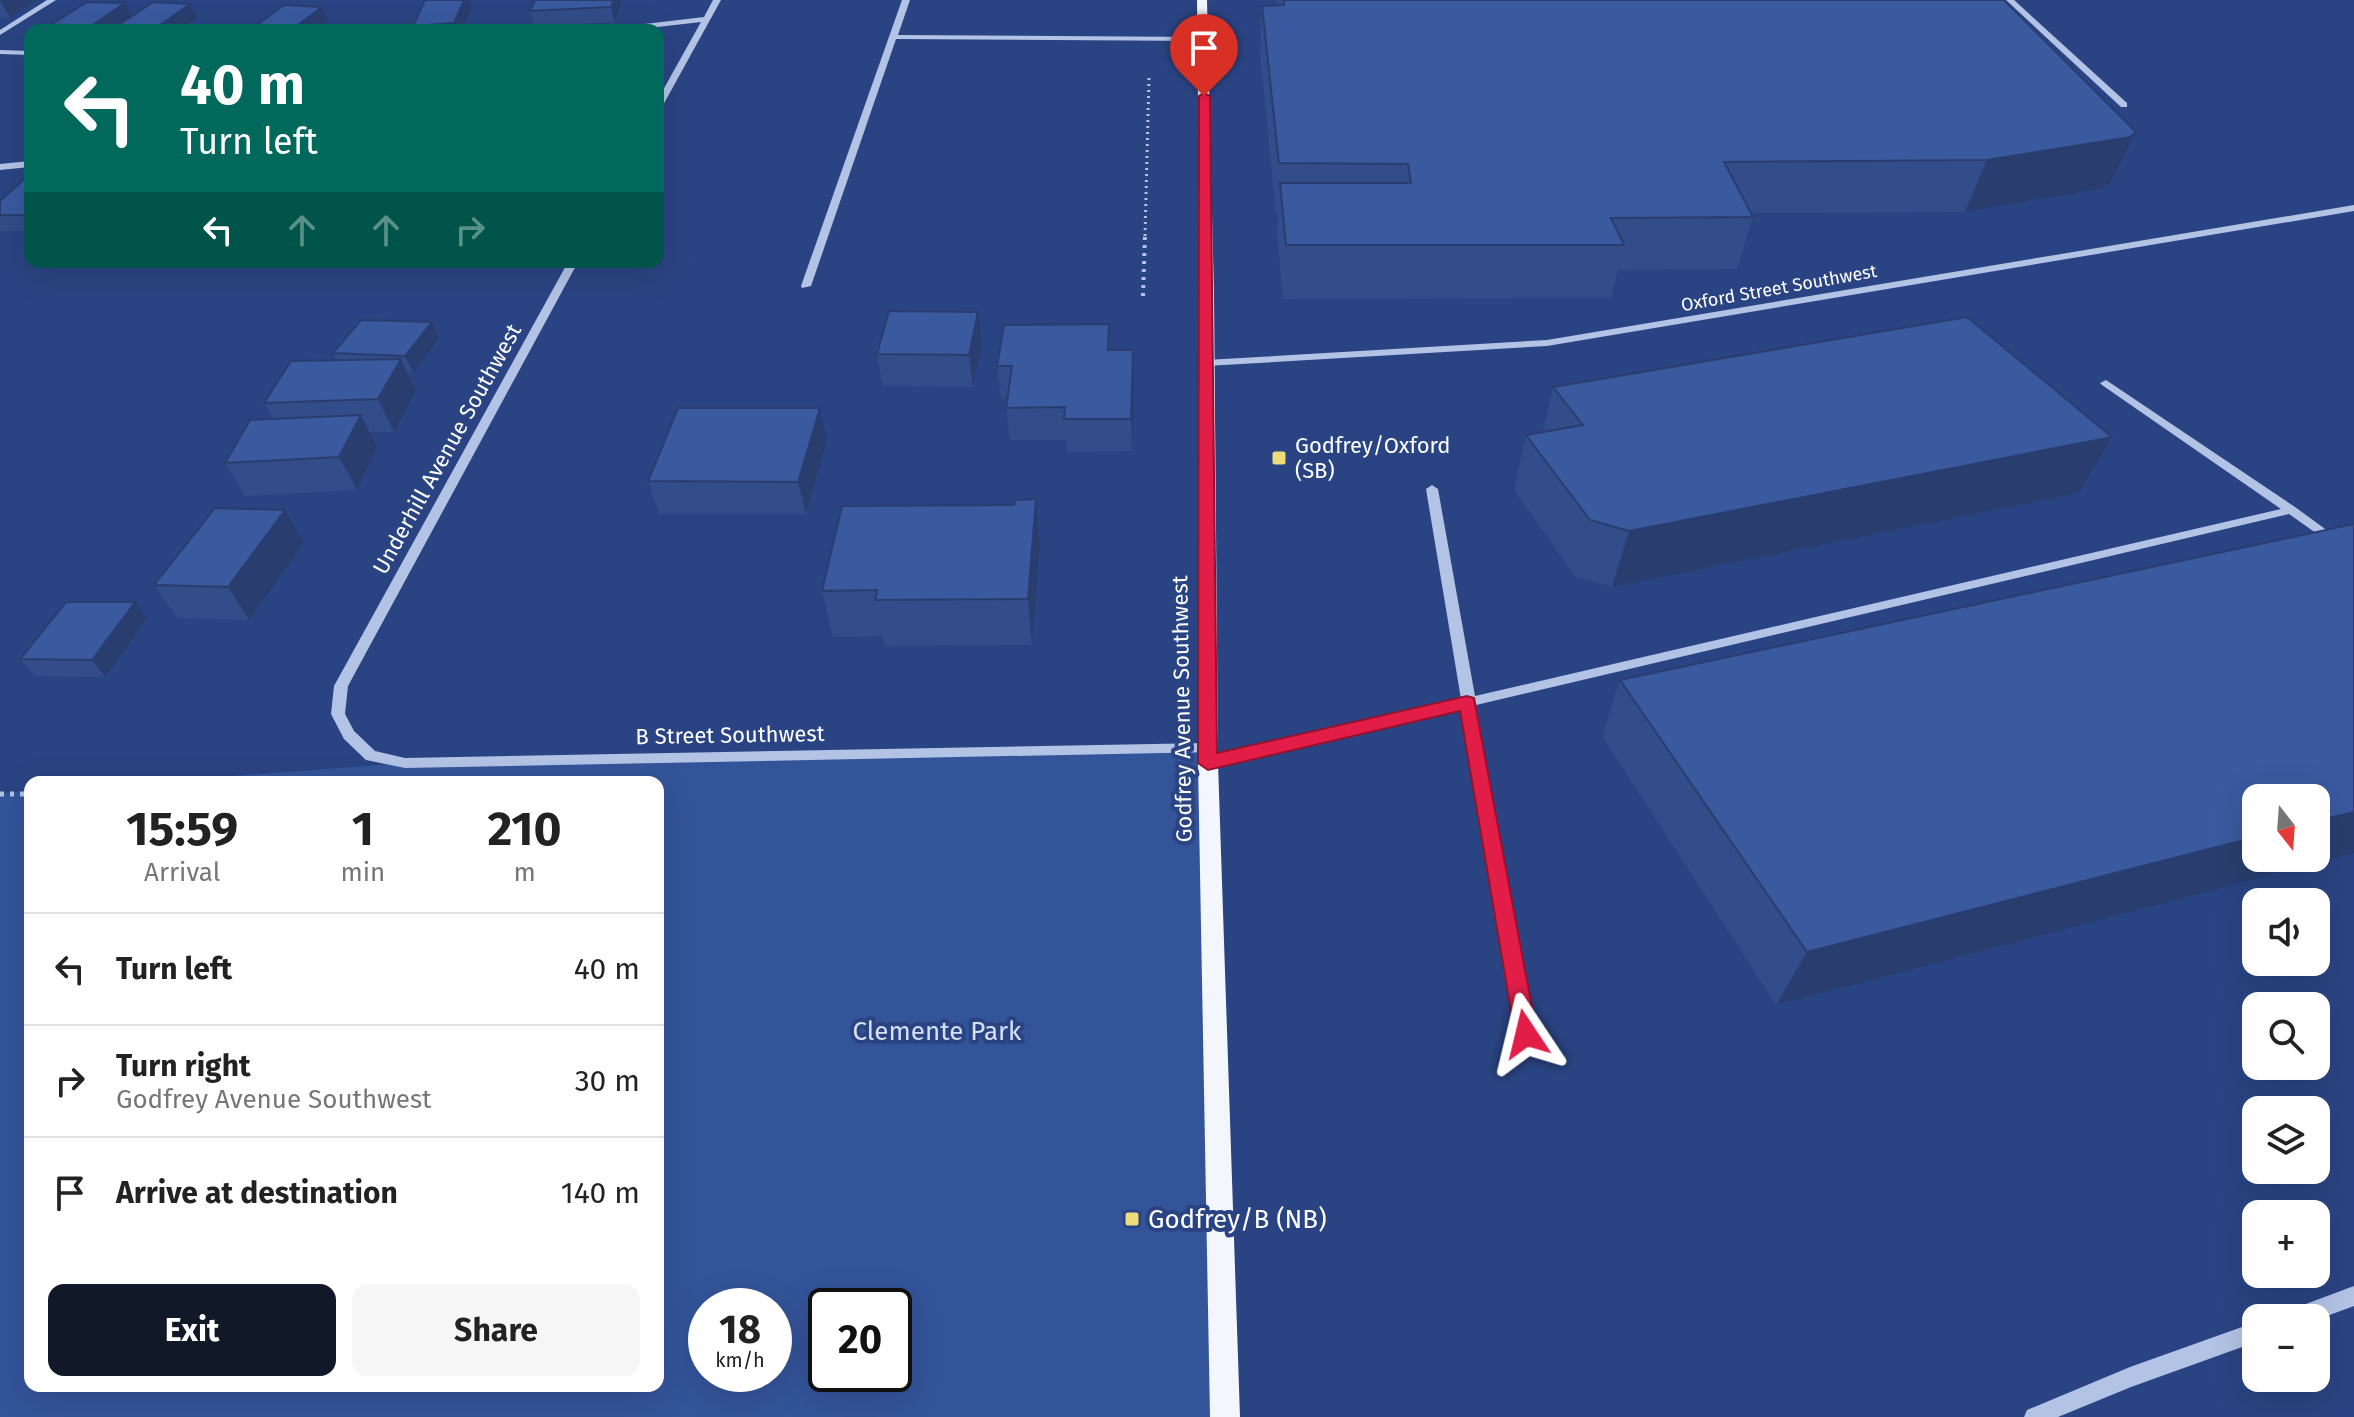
<!DOCTYPE html>
<meta charset="utf-8">
<style>
body{margin:0;font-family:"Fira Sans",sans-serif;background:#f6f6f6;color:#222;height:100vh;display:flex;flex-direction:column;font-size:30px;white-space:nowrap}
*{box-sizing:border-box;margin:0}
p{font-size:26px;color:#767676}
.icon{flex:none;width:44px;height:44px;fill:none;stroke:currentColor;stroke-width:2;stroke-linecap:round;stroke-linejoin:round}
.map{position:relative;flex:1;overflow:hidden}
.details{position:absolute;left:24px;top:776px;width:640px;height:616px;display:flex;flex-direction:column;background:#fff;border-radius:16px;box-shadow:0 8px 32px #0002}
.details>*{flex:none}
.banner{position:absolute;left:24px;top:24px;width:640px;height:244px;border-radius:16px;box-shadow:0 8px 32px #0002;background:#00695c;color:#fff;overflow:hidden}
.needle{width:52px;rotate:163deg}
.tools{position:absolute;left:2242px;top:784px;display:grid;gap:16px}
.tools a{display:grid;place-items:center;width:88px;height:88px;border-radius:16px;background:#fff;box-shadow:0 8px 32px #0002;font-size:40px}
.speed{position:absolute;left:688px;top:1288px;display:flex;gap:16px;font-size:40px;font-weight:700;text-align:center}
.speed>*{display:grid;place-content:center;width:104px;height:104px;border-radius:50%;background:#fff;box-shadow:0 8px 32px #0002;line-height:1}
.speed small{font-size:20px;font-weight:400}
.speed .limit{border:4px solid #111;border-radius:12px;background:#fff;color:#111}
.pin{position:absolute;display:grid;place-items:center;width:68px;height:68px;color:#fff;margin:-82px -34px;border-radius:50% 50% 50% 0;rotate:-45deg;box-shadow:0 0 8px #0007}
.pin .icon{rotate:45deg}
.me{position:absolute;width:88px;margin:-44px;rotate:350deg;stroke-linejoin:round;filter:drop-shadow(0 0 6px #0008)}
.turn{display:flex;align-items:center;gap:28px;height:168px;padding:0 24px;font-size:36px}
.turn .icon{width:104px;height:104px;stroke-width:2.5}
.turn b{display:block;font-size:56px;line-height:68px}
.lanes{display:flex;align-items:center;height:76px;padding:0 24px;background:#0003;justify-content:center;gap:40px;direction:ltr}
.lanes .off{opacity:.35}
.eta{display:flex;justify-content:space-evenly;align-items:center;height:136px;text-align:center}
.eta b{font-size:48px;font-weight:700;line-height:56px}
.primary-button{display:flex;gap:16px;margin-top:auto;padding:16px 24px}
.primary-button a{flex:1;height:92px;border-radius:16px;background:#111827;color:#fff;font-size:32px;font-weight:700;line-height:92px;text-align:center}
.primary-button a+a{background:#f6f6f6;color:#222}
ul{padding:0;list-style:none}
li{display:flex;align-items:center;gap:24px;height:112px;padding:0 24px;border-top:2px solid #e0e0e0}
li div{flex:1}
li b{display:block;font-size:30px}
li em{font-style:normal}
.map>svg:first-child{display:block}
.green{fill:#34549a;fill-rule:evenodd}
.lines{fill:none;stroke-linecap:round;stroke-linejoin:round}
.path-far2{stroke:#b3c3e6;stroke-width:3;stroke-dasharray:2 4;stroke-linecap:butt}
.path-far1{stroke:#b3c3e6;stroke-width:4;stroke-dasharray:3 5;stroke-linecap:butt}
.path{stroke:#b3c3e6;stroke-width:5;stroke-dasharray:4 6;stroke-linecap:butt}
.minor{fill:#b3c3e6;fill-rule:evenodd}
.major{fill:#f4f6fd;fill-rule:evenodd}
.wall{fill:#324d89}
.shaded-wall{fill:#293e6f}
.building{fill:#3a599f;stroke:#293e6f;stroke-width:2}
.route{fill:#e11d48;stroke:#92132f;stroke-width:2}
.poi-dot{fill:#eddc7a;stroke:#2a4483;stroke-width:3}
.labels{text-anchor:middle;dominant-baseline:central;stroke-width:8;stroke-linejoin:round;paint-order:stroke}
.far-street-label{font-size:18px;fill:#fff;stroke:#2a4483}
.poi-label{font-size:22px;fill:#fff;stroke:#2a4483;text-anchor:start}
.street-label{font-size:22px;fill:#fff;stroke:#2a4483}
.near-park-label{font-size:26px;fill:#d6e0f5;stroke:#2a4483}
.near-poi-label{font-size:26px;fill:#fff;stroke:#2a4483;text-anchor:start}
</style>
<div class="map">
<svg width="2354" height="1417" viewBox="0 0 2354 1417">
<rect width="100%" height="100%" fill="#2a4483"/>
<!-- green -->
<path class="green" d="M1208 748 1225 1417H0V793L30 791V1386H658V782H153L405 763ZM706 1306H774V1374H706ZM826 1306H894V1374H826Z"/>
<g class="lines">
<!-- path-far2 -->
<polyline class="path-far2" points="1145,236 1149,77"/>
<!-- path-far1 -->
<polyline class="path-far1" points="1143,296 1145,234"/>
<!-- path -->
<g class="path">
<polyline points="252,782 268,777"/>
<polyline points="0,794 30,794"/>
</g>
<!-- minor -->
<g class="minor">
<polygon points="47,0 56,0 0,35 0,30"/>
<polygon points="713,0 721,0 662,107 658,110 658,99 701,22 631,30 607,30 611,28 704,17"/>
<polygon points="902,0 910,0 898,35 1203,37 1207,39 1203,41 896,39 811,286 802,288 801,286"/>
<polygon points="2006,0 2014,0 2127,103 2127,107 2121,107"/>
<polygon points="0,50 30,51 30,55 0,54"/>
<polygon points="30,161 30,167 0,170 0,164"/>
<polygon points="2354,205 2354,211 1547,346 1206,366 1201,363 1206,360 1547,340"/>
<polygon points="568,262 578,262 348,686 345,714 354,731 375,751 405,758 1208,743 1213,744 1215,748 1213,752 405,768 366,760 344,739 331,714 334,686"/>
<polygon points="2106,380 2295,507 2354,550 2354,560 2289,514 1476,705 1534,1034 1532,1039 1526,1042 1520,1039 1518,1034 1463,709 1208,768 1203,767 1201,763 1203,759 1208,758 1461,699 1426,489 1432,485 1438,489 1475,696 2281,509 2102,385 2100,383"/>
<polygon points="2354,1286 2354,1306 2316,1320 2284,1318 2287,1311"/>
<polygon points="2256,1322 2256,1342 2131,1387 2058,1417 2024,1417 2027,1410 2130,1367"/>
</g>
<!-- major -->
<polygon class="major" points="1197,0 1207,0 1214,298 1218,763 1240,1417 1210,1417 1198,763 1200,298"/>
</g>
<!-- wall -->
<g class="wall">
<polygon points="0,0 37,0 10,18 0,18"/>
<polygon points="425,0 469,0 472,7 462,30 414,30 413,26"/>
<polygon points="1276,0 2004,0 2136,132 2110,183 2104,188 1965,212 1751,213 1753,217 1737,269 1618,270 1611,298 1283,299 1277,235 1278,215 1276,215 1260,53 1262,6 1277,5"/>
<polygon points="621,4 615,22 534,26 530,11"/>
<polygon points="30,174 30,231 0,231 0,201"/>
<polygon points="393,262 497,262 492,268 395,265"/>
<polygon points="1109,324 1110,350 1134,382 1132,451 1067,452 1066,440 1010,440 1006,408 1007,398 1001,398 997,366"/>
<polygon points="439,339 413,373 408,372 416,391 394,432 369,432 377,447 357,490 245,496 225,463 273,419 264,403 336,360 333,353"/>
<polygon points="982,343 973,387 883,386 877,354"/>
<polygon points="1553,387 2112,437 2079,493 1612,587 1575,576 1514,490 1526,435 1543,432"/>
<polygon points="820,408 827,440 806,514 659,514 648,481"/>
<polygon points="1036,499 1040,545 1032,645 885,646 883,636 833,637 822,591 1014,505"/>
<polygon points="2354,524 1776,1005 1602,736 1620,680"/>
<polygon points="304,543 249,620 177,618 154,585"/>
<polygon points="147,619 105,677 35,676 20,659"/>
</g>
<!-- shaded-wall -->
<g class="shaded-wall">
<polygon points="0,0 37,0 10,18"/>
<polygon points="464,0 469,0 472,7 462,30 456,30 454,23"/>
<polygon points="614,0 620,0 621,4 615,22 611,7"/>
<polygon points="125,3 132,18 114,30 85,30"/>
<polygon points="190,4 197,18 180,30 153,30"/>
<polygon points="322,7 328,21 316,30 291,30"/>
<polygon points="2136,132 2110,183 2104,188 1965,212 1987,160"/>
<polygon points="490,262 497,262 492,268"/>
<polygon points="978,312 982,343 973,387 969,355"/>
<polygon points="432,322 439,339 413,373 405,356"/>
<polygon points="1133,350 1134,382 1132,451 1131,419"/>
<polygon points="401,359 416,391 394,432 378,399"/>
<polygon points="820,408 827,440 806,514 798,482"/>
<polygon points="361,415 377,447 357,490 339,457"/>
<polygon points="2112,437 2079,493 1612,587 1629,531"/>
<polygon points="1036,499 1040,545 1032,645 1028,599"/>
<polygon points="285,510 304,543 249,620 228,587"/>
<polygon points="135,602 147,619 105,677 92,660"/>
<polygon points="2354,812 2354,853 1776,1005 1807,952 2256,837 2256,858 2316,858 2316,821"/>
</g>
<!-- building -->
<g class="building">
<polygon points="425,0 464,0 454,23 413,26"/>
<polygon points="535,0 614,0 611,7 530,11"/>
<polygon points="1284,0 2004,0 2136,132 2130,137 1987,160 1724,162 1753,217 1611,218 1624,245 1286,245 1280,183 1411,183 1408,164 1279,163 1262,6 1284,5"/>
<polygon points="87,2 125,3 85,30 43,30"/>
<polygon points="153,2 190,4 153,30 111,30"/>
<polygon points="284,5 322,7 291,30 250,30"/>
<polygon points="543,29 592,30 542,30"/>
<polygon points="30,174 30,215 0,215 0,201"/>
<polygon points="889,311 978,312 969,355 877,354"/>
<polygon points="1967,317 2112,437 1629,531 1590,520 1526,435 1583,425 1553,387"/>
<polygon points="361,320 432,322 405,356 333,353"/>
<polygon points="1109,324 1108,350 1133,350 1131,419 1064,419 1065,407 1006,408 1012,366 997,366 1004,325"/>
<polygon points="401,359 378,399 264,403 291,361"/>
<polygon points="678,408 820,408 798,482 648,481"/>
<polygon points="361,415 339,457 225,463 250,420"/>
<polygon points="1036,499 1028,599 875,600 877,590 822,591 842,506 1014,505 1015,500"/>
<polygon points="215,508 285,510 228,587 154,585"/>
<polygon points="2354,524 2354,812 2316,821 2316,798 2256,798 2256,837 1807,952 1620,680"/>
<polygon points="66,602 135,602 92,660 20,659"/>
</g>
<!-- route -->
<polygon class="route" points="1204,93 1210,96 1217,753 1467,696 1474,698 1537,1034 1534,1041 1526,1044 1519,1041 1515,1034 1460,711 1208,770 1198,763 1199,96"/>
<!-- markers -->
<g class="poi-dot">
<rect x="1271" y="450" width="16" height="16" rx="4"/>
<rect x="1124" y="1211" width="16" height="16" rx="4"/>
</g>
<g class="labels">
<!-- far-street labels -->
<g class="far-street-label">
<text transform="translate(1779 288) rotate(-10)">Oxford Street Southwest</text>
</g>
<!-- poi labels -->
<g class="poi-label">
<text x="1295" y="445">Godfrey/Oxford<tspan x="1295" dy="25">(SB)</tspan></text>
</g>
<!-- street labels -->
<g class="street-label">
<text transform="translate(447 449) rotate(-61)">Underhill Avenue Southwest</text>
<text transform="translate(1182 709) rotate(-91)">Godfrey Avenue Southwest</text>
<text transform="translate(730 735) rotate(-1)">B Street Southwest</text>
</g>
<!-- near-park labels -->
<g class="near-park-label">
<text x="937" y="1031">Clemente Park</text>
</g>
<!-- near-poi labels -->
<g class="near-poi-label">
<text x="1148" y="1219">Godfrey/B (NB)</text>
</g>
</g>
</svg>
<div class="tools">
<a><svg class="needle" viewBox="-14 -14 28 28"><path d="M0-13l5 13h-10z" fill="#e53935"/><path d="M0 13l5-13h-10z" fill="#767676"/></svg></a>
<a><svg class="icon" aria-label="sound" viewBox="0 0 24 24"><path d="M4 9h4l5-4v14l-5-4H4zM17 9q2 3 0 6"/></svg></a>
<a><svg class="icon" aria-label="search" viewBox="0 0 24 24"><circle cx="10" cy="10" r="6"/><path d="M15 15l6 6"/></svg></a>
<a><svg class="icon" aria-label="layers" viewBox="0 0 24 24"><path d="M12 4l9 5-9 5-9-5zM3 14l9 5 9-5"/></svg></a>
<a>+</a>
<a>−</a>
</div>
<div class="speed"><div>18<small>km/h</small></div><div class="limit">20</div></div>
<div class="pin" style="left:1204px;top:96px;background:#d93025"><svg class="icon" aria-label="arrive" viewBox="0 0 24 24"><path d="M6 21V4h12l-3 4 3 4H6"/></svg></div>
<svg class="me" style="left:1526px;top:1034px" viewBox="-20 -20 40 40"><path d="M0-17L14 15 0 8-14 15z" fill="#e11d48" stroke="#fff" stroke-width="4"/></svg>
<div class="banner">
<div class="turn"><svg class="icon" aria-label="left" viewBox="0 0 24 24"><path d="M17 20v-9H6M10 6l-5 5 5 5"/></svg><div><b>40 m</b>Turn left</div></div>
<div class="lanes"><svg class="icon" aria-label="left" viewBox="0 0 24 24"><path d="M17 20v-9H6M10 6l-5 5 5 5"/></svg><svg class="icon off" aria-label="ahead" viewBox="0 0 24 24"><path d="M12 20V5M6 11l6-6 6 6"/></svg><svg class="icon off" aria-label="ahead" viewBox="0 0 24 24"><path d="M12 20V5M6 11l6-6 6 6"/></svg><svg class="icon off" aria-label="right" viewBox="0 0 24 24"><path d="M7 20v-9h11M14 6l5 5-5 5"/></svg></div>
</div>
<section class="details">
<div class="eta">
<div><b>15:59</b><p>Arrival</p></div>
<div><b>1</b><p>min</p></div>
<div><b>210</b><p>m</p></div>
</div>
<ul>
<li><svg class="icon" aria-label="left" viewBox="0 0 24 24"><path d="M17 20v-9H6M10 6l-5 5 5 5"/></svg><div><b>Turn left</b></div><em>40 m</em></li>
<li><svg class="icon" aria-label="right" viewBox="0 0 24 24"><path d="M7 20v-9h11M14 6l5 5-5 5"/></svg><div><b>Turn right</b><p>Godfrey Avenue Southwest</p></div><em>30 m</em></li>
<li><svg class="icon" aria-label="arrive" viewBox="0 0 24 24"><path d="M6 21V4h12l-3 4 3 4H6"/></svg><div><b>Arrive at destination</b></div><em>140 m</em></li>
</ul>
<div class="primary-button"><a>Exit</a><a>Share</a></div>
</section>
</div>
